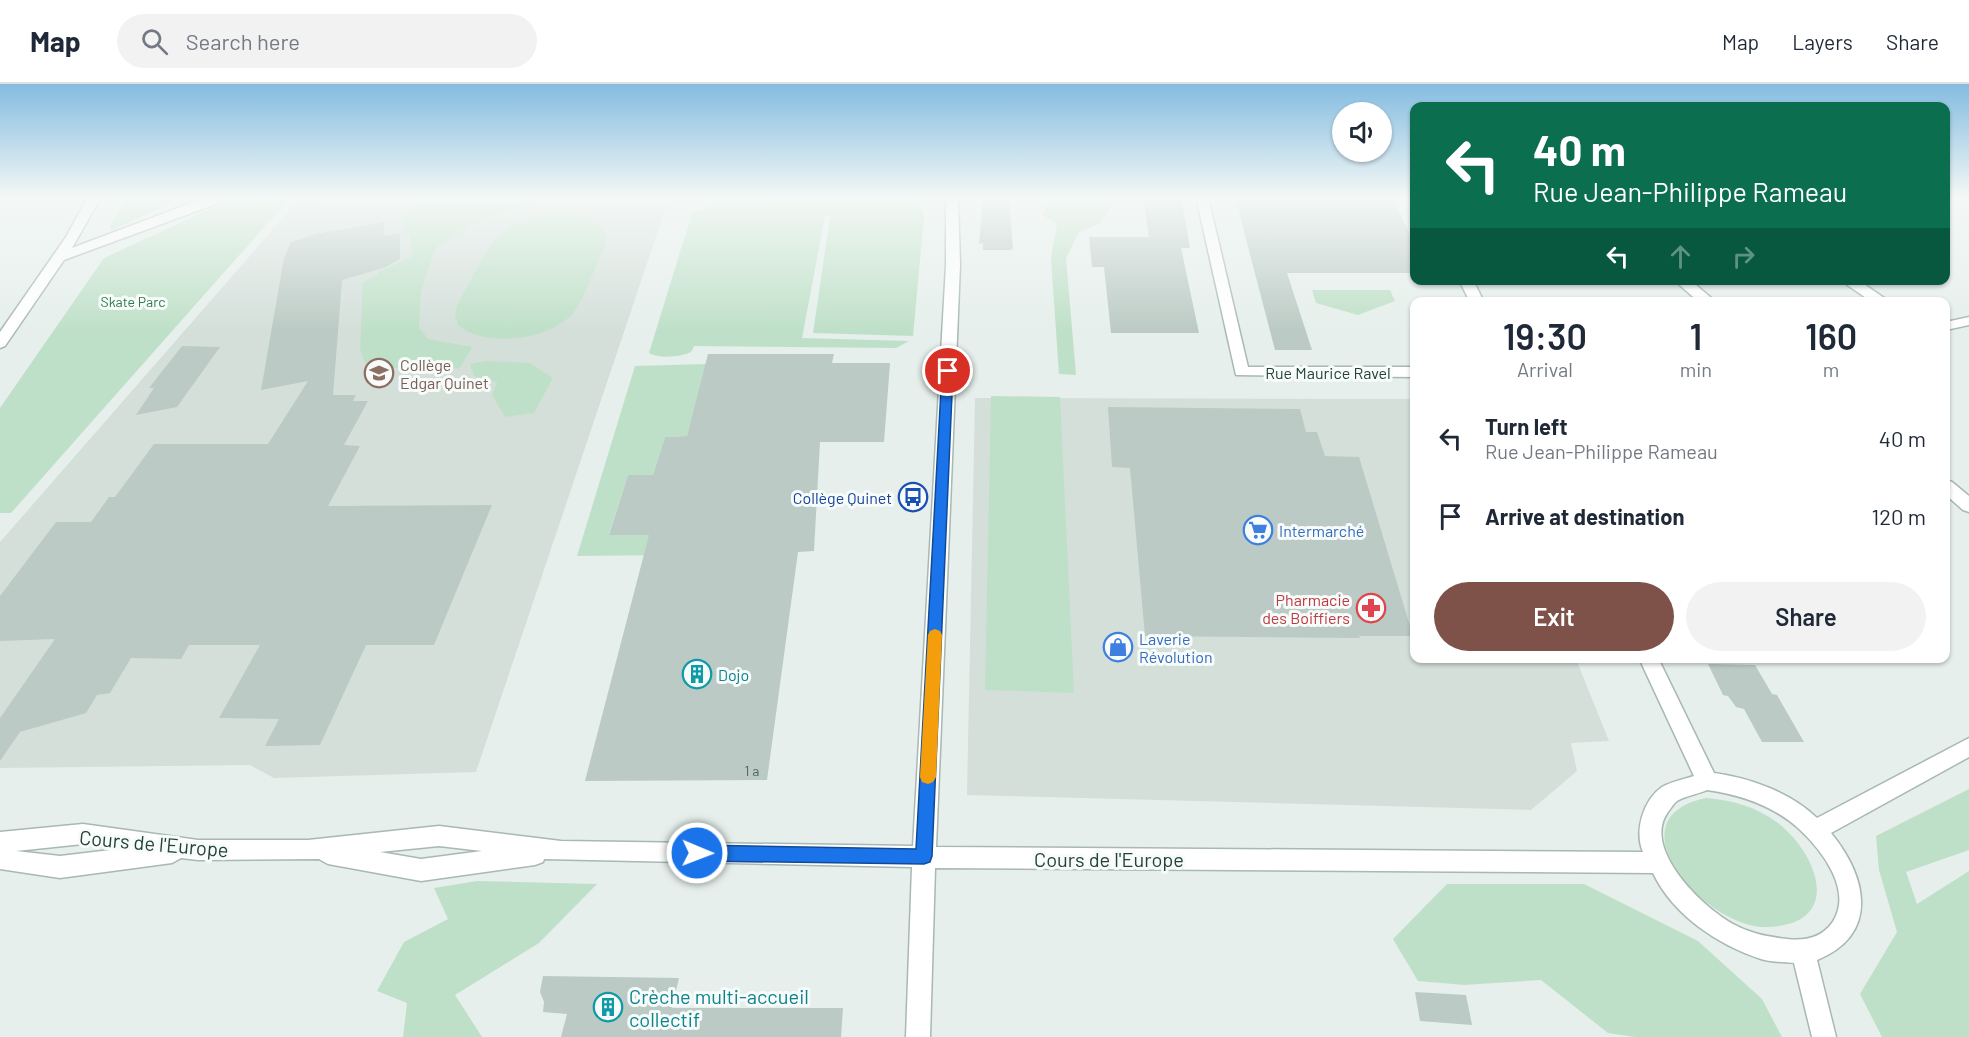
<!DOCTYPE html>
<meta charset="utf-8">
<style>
body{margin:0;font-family:Barlow,sans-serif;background:#f2f2f3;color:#1f2937;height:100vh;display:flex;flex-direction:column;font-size:22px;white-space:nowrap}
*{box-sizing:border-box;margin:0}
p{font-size:20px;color:#747a83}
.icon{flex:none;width:33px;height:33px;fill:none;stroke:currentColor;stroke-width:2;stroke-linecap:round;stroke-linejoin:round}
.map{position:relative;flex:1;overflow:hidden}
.sheet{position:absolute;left:1410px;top:213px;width:540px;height:366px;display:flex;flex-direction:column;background:#fff;border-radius:12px;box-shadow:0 2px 4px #0004}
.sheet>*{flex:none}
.banner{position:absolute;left:1410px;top:18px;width:540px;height:183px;border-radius:12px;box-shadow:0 2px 4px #0004;background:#0b6e4f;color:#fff;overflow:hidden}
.controls{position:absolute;left:1332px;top:18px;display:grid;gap:12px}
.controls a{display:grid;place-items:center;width:60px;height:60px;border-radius:50%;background:#fff;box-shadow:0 2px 4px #0004;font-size:30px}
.pin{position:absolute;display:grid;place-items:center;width:51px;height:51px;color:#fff;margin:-26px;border:3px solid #fff;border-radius:50%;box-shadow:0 2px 6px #0007}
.me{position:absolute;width:66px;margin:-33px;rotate:91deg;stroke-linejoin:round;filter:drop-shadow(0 0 4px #0008)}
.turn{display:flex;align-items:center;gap:21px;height:126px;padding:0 24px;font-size:27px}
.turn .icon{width:78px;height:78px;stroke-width:2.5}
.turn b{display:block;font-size:42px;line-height:51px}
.lanes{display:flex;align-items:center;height:57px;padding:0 24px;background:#0003;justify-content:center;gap:30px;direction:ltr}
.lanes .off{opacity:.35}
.eta{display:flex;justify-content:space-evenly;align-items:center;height:102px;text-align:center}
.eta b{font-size:36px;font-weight:600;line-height:42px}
.action{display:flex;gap:12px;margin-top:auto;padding:12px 24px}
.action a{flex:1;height:69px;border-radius:36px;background:#7f5249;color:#fff;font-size:24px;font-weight:600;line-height:69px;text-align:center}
.action a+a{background:#f2f2f3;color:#1f2937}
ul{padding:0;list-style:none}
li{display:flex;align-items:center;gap:18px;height:78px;padding:0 24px}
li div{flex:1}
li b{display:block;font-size:22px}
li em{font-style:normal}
header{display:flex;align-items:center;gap:36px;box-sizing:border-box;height:84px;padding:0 30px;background:#fff;border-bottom:2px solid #e0e1e3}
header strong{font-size:28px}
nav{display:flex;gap:33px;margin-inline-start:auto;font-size:21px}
.search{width:420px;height:54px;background:#f2f2f3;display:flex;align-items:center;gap:15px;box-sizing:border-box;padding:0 21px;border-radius:33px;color:#747a83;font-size:22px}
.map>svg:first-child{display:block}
.built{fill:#d4dfda}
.green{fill:#bfe0c8}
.building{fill:#bbcac4}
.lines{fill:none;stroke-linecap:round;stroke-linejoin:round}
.minor-casing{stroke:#a8b8b2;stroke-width:3}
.minor{fill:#fff;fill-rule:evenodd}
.route{fill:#1a73e8;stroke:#114b97;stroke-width:1.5}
.slow{fill:#f59e0b}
.labels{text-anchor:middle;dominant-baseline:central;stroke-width:6;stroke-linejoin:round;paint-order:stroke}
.far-park-label{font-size:14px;fill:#2d7a4b;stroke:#f7fbf9}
.number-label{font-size:14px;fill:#4a645c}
.education-label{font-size:16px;fill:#785e54;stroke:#f7fbf9;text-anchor:start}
.street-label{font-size:16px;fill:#24423a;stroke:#f7fbf9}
.transit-label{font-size:16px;fill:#164399;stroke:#f7fbf9;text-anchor:end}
.shop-label{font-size:16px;fill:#366cbe;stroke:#f7fbf9;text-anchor:start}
.health-label{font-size:16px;fill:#be3a42;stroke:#f7fbf9;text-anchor:end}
.culture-label{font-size:16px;fill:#0d838f;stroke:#f7fbf9;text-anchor:start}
.near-street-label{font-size:20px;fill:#24423a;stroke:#f7fbf9}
.near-culture-label{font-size:20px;fill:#0d838f;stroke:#f7fbf9;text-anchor:start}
</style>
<header>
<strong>Map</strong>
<div class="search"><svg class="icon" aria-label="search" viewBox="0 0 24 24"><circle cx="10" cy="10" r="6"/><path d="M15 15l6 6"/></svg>Search here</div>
<nav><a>Map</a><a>Layers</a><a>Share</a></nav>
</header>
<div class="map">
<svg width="1969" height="953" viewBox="0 0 1969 953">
<rect width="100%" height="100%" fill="#e6efeb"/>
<!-- built -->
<g class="built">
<polygon points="296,119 667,120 476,688 274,694 250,681 0,684 0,458"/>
<polygon points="975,314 1414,315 1414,574 1576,575 1609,657 1571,659 1577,687 1531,726 967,711"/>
</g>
<!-- green -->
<g class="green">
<polygon points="126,113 184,113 112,146 110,143"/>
<polygon points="219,113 376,113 375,116 289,115 11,429 0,429 0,324 104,174 208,126 230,119 214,119"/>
<polygon points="1059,113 1091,113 1112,121 1099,140 1079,148 1066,174 1076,291 1059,290 1051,175 1057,140 1042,131 1048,119"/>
<path d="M722 117H907L920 122 924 133 913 252 813 249 830 133 837 132H825L802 254 909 257 896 264 694 262 691 268C681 273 659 275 649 269L692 129Z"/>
<polygon points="418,119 534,120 498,129 465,144 435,165 421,208 419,243 428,255 472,263 460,284 367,284 360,266 363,198 379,190 378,188 412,173 410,149 404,149 403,132 416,125"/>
<path d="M571 130C588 133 604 138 607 156 599 173 584 216 574 228 551 256 486 265 458 241L455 231 457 221C490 163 495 130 571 130Z"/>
<polygon points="1312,206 1390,206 1395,217 1358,231 1316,219"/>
<polygon points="486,277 530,279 553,294 534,329 505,333 492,311 497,298 474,292 470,280"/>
<polygon points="706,280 687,352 665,353 653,391 628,391 609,450 762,452 760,470 577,472 635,282"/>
<polygon points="991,312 1060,313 1074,609 985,606"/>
<polygon points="1969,705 1969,766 1906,788 1917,820 1969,787 1969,953 1882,953 1860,910 1897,848 1879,786 1876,752"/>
<path d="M1706 714C1732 716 1757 723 1778 739 1820 772 1843 841 1767 843 1706 845 1608 734 1706 714Z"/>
<polygon points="477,797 597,800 539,859 455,911 482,953 403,953 407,919 377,907 404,858 448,835 434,804"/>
<polygon points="1447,800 1584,800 1698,857 1762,915 1782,953 1635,953 1608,949 1541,896 1464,901 1418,897 1393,855"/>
</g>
<!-- building -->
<g class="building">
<polygon points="983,113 1009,113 1013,165 1010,166 983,166 983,159 979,160"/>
<polygon points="1143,113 1181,113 1190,164 1181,164 1199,249 1111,249 1104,183 1092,183 1089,153 1149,153"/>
<polygon points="1235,113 1393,113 1414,160 1414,189 1287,189 1312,266 1275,266"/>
<polygon points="384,138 384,152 400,149 400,175 386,183 342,196 333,311 356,311 353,317 368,317 344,361 360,362 328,422 492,421 434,561 366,561 320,661 265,662 279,635 219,634 260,561 189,561 181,575 131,574 110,609 97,611 86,629 20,648 0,677 0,634 55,555 0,557 0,512 56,438 91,438 109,413 115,413 154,360 268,360 308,297 261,306 284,174 291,158 316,150"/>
<polygon points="182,262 220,263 177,323 136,331 154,304 149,304"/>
<polygon points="708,270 834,270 832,279 890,279 884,358 820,358 814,467 798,468 767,696 585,697 649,451 609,451 628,391 653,391 665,353 687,352"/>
<polygon points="1108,323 1300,325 1306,348 1317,348 1325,372 1359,373 1413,552 1359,552 1360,554 1145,552 1130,384 1112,383"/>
<polygon points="1708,580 1755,581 1772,610 1777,611 1804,658 1762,658 1744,625 1736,623 1728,612 1723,611"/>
<polygon points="543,892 679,894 672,924 843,924 841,953 561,953 567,930 543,928 544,918 540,908"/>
<polygon points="1415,908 1466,911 1472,941 1420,937"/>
</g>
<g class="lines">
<!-- minor casing -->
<g class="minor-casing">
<g id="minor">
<polygon points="88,113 101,113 72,164 207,113 220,113 216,120 64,176 5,262 0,264 0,248 66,153"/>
<path d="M946 113H958L960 181 936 763 1643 768C1634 748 1643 716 1662 703 1671 698 1684 695 1694 692L1639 574H1658L1714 689C1750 694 1790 708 1817 734L1969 654V673L1831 749C1867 793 1880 850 1817 876L1836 953H1812L1794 879C1783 878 1771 878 1761 875 1718 861 1673 831 1653 789L935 784 930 953H906L912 783 544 775 543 778 535 781 421 797 328 780 319 775 198 776 181 774 172 779 60 794 0 785V748L83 740 198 756H308L439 742 561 757 913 762 946 181ZM1707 706C1741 711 1772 721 1798 744 1822 766 1854 807 1832 839 1821 854 1805 857 1787 855 1769 853 1752 850 1735 841 1704 825 1641 765 1668 728 1671 724 1674 719 1677 717 1685 712 1698 710 1707 706ZM83 760 119 765 60 772 16 767ZM439 762 482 767 421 775 380 768Z"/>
<polygon points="1196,113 1208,113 1248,283 1414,283 1414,293 1236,291"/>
<polygon points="1459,196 1473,196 1484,218 1470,218"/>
<polygon points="1674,196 1690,196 1716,218 1699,218"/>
<polygon points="1840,196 1858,196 1890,218 1872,218"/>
<polygon points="1969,233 1969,241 1946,246 1946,238"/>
<polygon points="1946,396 1952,398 1969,412 1969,428 1963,426 1946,411"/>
</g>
</g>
<!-- minor -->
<use href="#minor" class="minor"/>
</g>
<!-- sky -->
<linearGradient id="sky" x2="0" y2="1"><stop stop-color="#84bce0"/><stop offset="0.46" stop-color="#f4f8f6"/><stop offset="1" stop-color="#f4f8f6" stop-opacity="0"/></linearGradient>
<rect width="1969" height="247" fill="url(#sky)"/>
<!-- route -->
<polygon class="route" points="948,283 953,287 932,772 930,778 924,780 697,777 691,775 688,769 691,764 697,761 916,765 942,287"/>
<!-- slow -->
<polygon class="slow" points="935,545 940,547 942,551 936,693 933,698 928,700 922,698 920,693 928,551 930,547"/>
<!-- icons -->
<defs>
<g id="school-ring" transform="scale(1.5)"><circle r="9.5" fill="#f7fbf9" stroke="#8d6e63" stroke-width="1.5"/><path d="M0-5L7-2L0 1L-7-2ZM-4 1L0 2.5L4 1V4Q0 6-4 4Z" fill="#8d6e63"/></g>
<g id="bus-ring" transform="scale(1.5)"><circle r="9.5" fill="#f7fbf9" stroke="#1a4fb4" stroke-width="1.5"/><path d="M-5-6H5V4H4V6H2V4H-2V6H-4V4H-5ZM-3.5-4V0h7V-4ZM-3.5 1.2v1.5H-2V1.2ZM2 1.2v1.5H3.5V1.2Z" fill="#1a4fb4"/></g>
<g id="supermarket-ring" transform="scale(1.5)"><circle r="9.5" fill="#f7fbf9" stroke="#3f7fe0" stroke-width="1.5"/><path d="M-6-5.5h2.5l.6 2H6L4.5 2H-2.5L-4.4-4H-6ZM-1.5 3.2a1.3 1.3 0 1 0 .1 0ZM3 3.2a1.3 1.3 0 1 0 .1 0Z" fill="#3f7fe0"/></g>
<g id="pharmacy-ring" transform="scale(1.5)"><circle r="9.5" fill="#f7fbf9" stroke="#e0444e" stroke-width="1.5"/><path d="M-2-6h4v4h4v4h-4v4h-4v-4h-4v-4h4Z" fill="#e0444e"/></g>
<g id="shop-ring" transform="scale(1.5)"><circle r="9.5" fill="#f7fbf9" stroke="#3f7fe0" stroke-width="1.5"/><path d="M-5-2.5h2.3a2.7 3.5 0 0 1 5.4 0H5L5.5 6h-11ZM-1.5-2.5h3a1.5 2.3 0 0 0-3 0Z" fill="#3f7fe0"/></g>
<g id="building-ring" transform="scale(1.5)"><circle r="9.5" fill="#f7fbf9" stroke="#0f9aa8" stroke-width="1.5"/><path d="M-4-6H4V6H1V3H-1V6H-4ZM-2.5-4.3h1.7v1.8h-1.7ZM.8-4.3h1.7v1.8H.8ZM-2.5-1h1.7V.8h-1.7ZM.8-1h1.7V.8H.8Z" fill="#0f9aa8"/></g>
</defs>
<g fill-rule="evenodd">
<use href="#school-ring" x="379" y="289"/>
<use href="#bus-ring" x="913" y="413"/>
<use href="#supermarket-ring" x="1258" y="446"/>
<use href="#pharmacy-ring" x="1371" y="524"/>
<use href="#shop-ring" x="1118" y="563"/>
<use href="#building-ring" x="697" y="590"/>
<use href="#building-ring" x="608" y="923"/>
</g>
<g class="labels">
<!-- far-park labels -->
<g class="far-park-label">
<text x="133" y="217">Skate Parc</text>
</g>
<!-- number labels -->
<g class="number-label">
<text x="752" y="686">1 a</text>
</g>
<!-- education labels -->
<g class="education-label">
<text x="400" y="280">Collège<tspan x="400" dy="18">Edgar Quinet</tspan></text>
</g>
<!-- street labels -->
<g class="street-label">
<text x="1328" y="288">Rue Maurice Ravel</text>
</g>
<!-- transit labels -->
<g class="transit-label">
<text x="892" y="413">Collège Quinet</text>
</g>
<!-- shop labels -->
<g class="shop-label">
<text x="1279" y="446">Intermarché</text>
<text x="1139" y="554">Laverie<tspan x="1139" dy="18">Révolution</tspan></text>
</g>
<!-- health labels -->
<g class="health-label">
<text x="1350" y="515">Pharmacie<tspan x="1350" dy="18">des Boiffiers</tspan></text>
</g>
<!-- culture labels -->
<g class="culture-label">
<text x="718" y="590">Dojo</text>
</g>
<!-- near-street labels -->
<g class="near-street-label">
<text transform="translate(154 759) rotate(5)">Cours de l'Europe</text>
<text x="1109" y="775">Cours de l'Europe</text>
</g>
<!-- near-culture labels -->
<g class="near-culture-label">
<text x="629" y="912">Crèche multi-accueil<tspan x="629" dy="23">collectif</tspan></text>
</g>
</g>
</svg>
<div class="controls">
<a><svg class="icon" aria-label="sound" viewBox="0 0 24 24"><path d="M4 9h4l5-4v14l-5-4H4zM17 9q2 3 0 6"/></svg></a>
</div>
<div class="pin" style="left:948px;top:287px;background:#d93025"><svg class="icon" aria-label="arrive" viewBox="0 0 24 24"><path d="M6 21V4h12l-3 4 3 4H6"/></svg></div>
<svg class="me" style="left:697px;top:769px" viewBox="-20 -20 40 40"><circle r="17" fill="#1a73e8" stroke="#fff" stroke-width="3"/><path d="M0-11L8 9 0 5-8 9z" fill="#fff"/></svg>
<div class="banner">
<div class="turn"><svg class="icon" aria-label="left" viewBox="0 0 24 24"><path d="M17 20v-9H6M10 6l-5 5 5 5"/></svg><div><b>40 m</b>Rue Jean-Philippe Rameau</div></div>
<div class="lanes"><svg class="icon" aria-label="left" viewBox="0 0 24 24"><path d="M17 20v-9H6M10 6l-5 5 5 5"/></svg><svg class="icon off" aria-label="ahead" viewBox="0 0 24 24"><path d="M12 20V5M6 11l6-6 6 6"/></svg><svg class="icon off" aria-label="right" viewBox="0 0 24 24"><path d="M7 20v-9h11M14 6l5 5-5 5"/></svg></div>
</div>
<section class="sheet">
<div class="eta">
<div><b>19:30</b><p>Arrival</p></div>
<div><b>1</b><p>min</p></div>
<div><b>160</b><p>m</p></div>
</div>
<ul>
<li><svg class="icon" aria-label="left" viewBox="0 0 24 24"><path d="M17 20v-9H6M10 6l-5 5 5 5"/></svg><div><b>Turn left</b><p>Rue Jean-Philippe Rameau</p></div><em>40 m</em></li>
<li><svg class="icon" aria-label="arrive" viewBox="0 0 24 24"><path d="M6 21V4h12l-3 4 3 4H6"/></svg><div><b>Arrive at destination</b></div><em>120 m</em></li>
</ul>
<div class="action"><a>Exit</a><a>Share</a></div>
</section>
</div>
